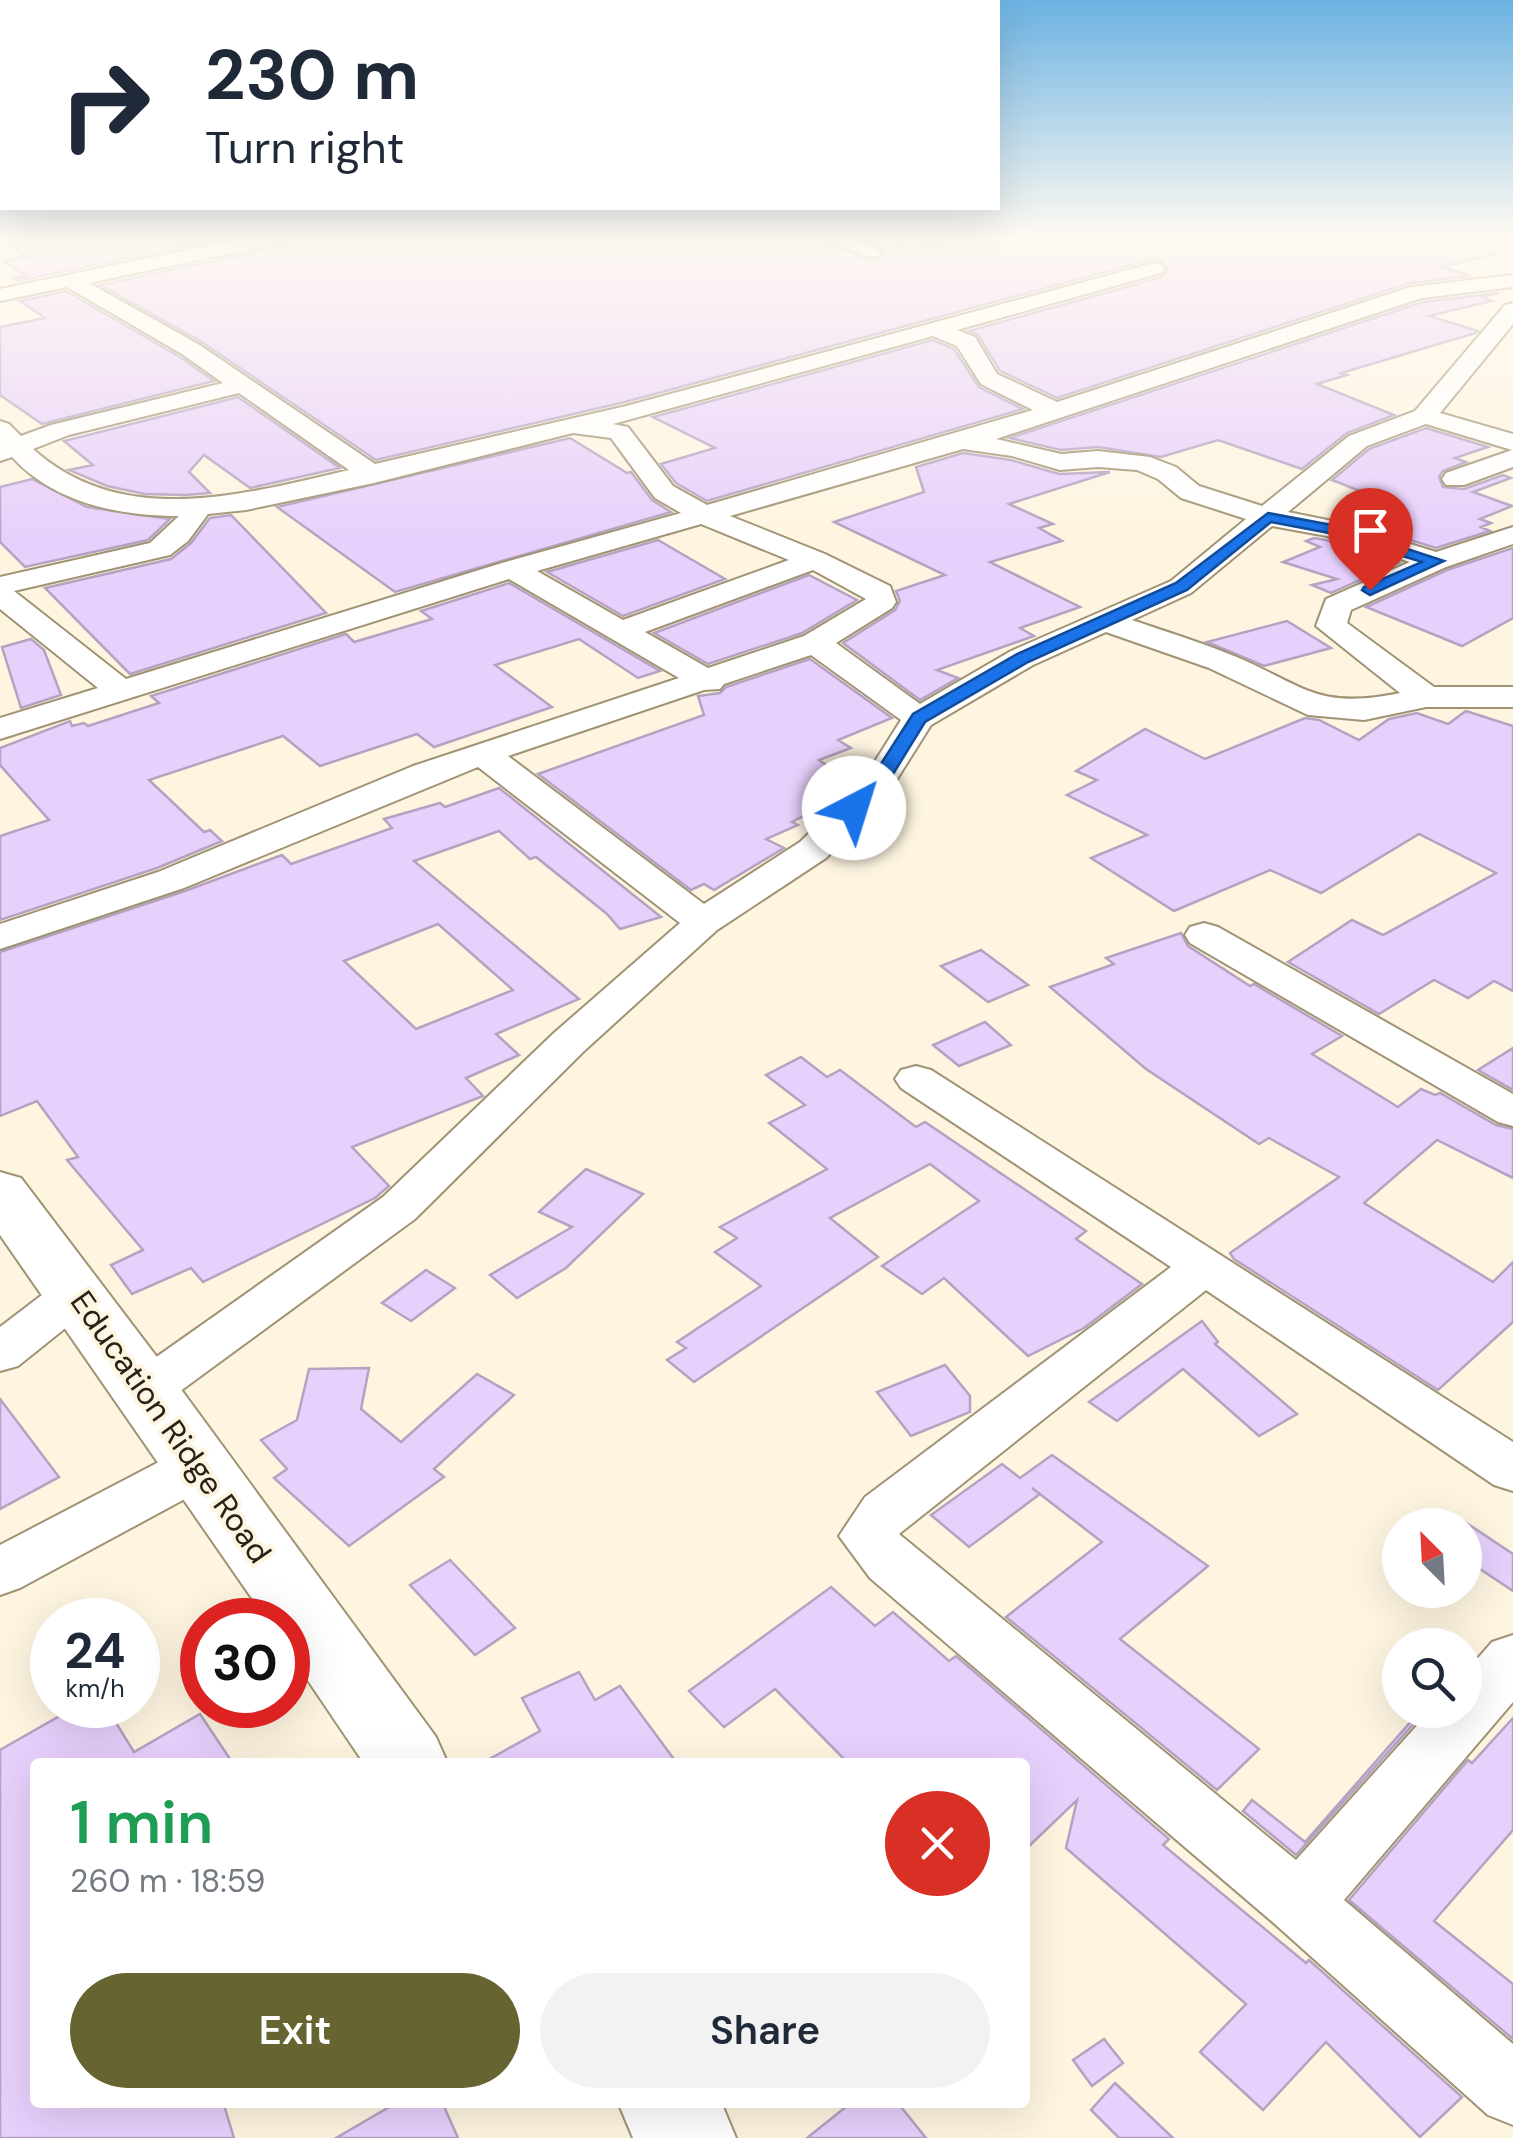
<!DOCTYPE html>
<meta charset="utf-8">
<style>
body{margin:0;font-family:"DM Sans",sans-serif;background:#f2f2f3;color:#1f2937;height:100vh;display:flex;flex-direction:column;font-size:38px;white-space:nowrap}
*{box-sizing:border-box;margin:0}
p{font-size:32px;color:#747a83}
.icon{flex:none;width:55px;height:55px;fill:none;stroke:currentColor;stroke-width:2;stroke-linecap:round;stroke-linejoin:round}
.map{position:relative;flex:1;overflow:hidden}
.sheet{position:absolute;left:30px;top:1758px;width:1000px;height:350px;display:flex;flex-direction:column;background:#fff;border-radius:10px;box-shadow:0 10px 40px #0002}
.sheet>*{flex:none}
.top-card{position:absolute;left:0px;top:0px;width:1000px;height:210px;box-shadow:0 10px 40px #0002;background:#fff;color:#1f2937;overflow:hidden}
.needle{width:65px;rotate:336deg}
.buttons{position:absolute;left:1382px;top:1508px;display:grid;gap:20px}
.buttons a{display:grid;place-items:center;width:100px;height:100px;border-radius:50%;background:#fff;box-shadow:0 10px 40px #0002;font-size:50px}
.speed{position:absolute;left:30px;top:1598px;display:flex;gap:20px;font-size:50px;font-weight:700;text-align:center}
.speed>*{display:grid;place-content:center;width:130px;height:130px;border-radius:50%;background:#fff;box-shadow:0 10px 40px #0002;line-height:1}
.speed small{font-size:25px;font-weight:400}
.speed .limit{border:15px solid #d22;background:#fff;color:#111}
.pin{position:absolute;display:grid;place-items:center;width:85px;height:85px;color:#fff;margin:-102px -42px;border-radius:50% 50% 50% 0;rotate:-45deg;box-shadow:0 0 10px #0007}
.pin .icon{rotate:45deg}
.me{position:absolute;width:110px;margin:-55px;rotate:40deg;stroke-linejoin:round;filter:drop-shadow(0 0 8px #0008)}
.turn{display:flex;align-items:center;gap:35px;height:210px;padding:0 40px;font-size:45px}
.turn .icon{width:130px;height:130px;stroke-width:2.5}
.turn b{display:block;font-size:70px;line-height:85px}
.round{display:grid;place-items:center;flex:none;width:105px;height:105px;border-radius:52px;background:#f2f2f3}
.head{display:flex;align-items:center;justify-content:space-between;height:170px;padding:0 40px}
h1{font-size:60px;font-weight:600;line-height:75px;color:#1e9e55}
.cta{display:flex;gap:20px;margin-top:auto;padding:20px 40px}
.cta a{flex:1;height:115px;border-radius:60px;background:#666431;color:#fff;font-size:40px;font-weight:600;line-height:115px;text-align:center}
.cta a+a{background:#f2f2f3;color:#1f2937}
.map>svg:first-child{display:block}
.building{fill:#e8d0fc;stroke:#b3a3c1;stroke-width:2.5;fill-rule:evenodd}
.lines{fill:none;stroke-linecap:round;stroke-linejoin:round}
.minor-casing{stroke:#a09273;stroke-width:4}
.secondary-casing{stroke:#a09273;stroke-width:4}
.minor{fill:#fff;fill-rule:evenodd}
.secondary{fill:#fff;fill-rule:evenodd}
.route{fill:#1a73e8;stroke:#114b97;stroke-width:2.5}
.labels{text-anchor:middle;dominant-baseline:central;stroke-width:8;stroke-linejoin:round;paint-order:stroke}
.near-street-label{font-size:32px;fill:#282216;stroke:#fef5e1}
</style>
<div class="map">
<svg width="1513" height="2138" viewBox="0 0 1513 2138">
<rect width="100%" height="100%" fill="#fef5e1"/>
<!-- building -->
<g class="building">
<polygon points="0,237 229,237 18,281 14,278 26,276 4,261 27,257"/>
<polygon points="293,237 821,237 864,260 878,260 885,251 862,237 901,237 902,251 955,237 1513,237 1513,250 1441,267 1471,276 1410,283 1057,398 1000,371 978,335 969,331 1162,277 1168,269 1164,263 1153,259 625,402 376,460 200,341 100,285 280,247"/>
<polygon points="66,291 180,357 214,381 42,424 0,395 0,327 45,318 20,301"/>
<polygon points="1499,293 1482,297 1492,301 1429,316 1478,331 1476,333 1341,373 1347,375 1317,384 1394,415 1347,433 1302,469 1218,440 1161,457 1098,447 1061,450 1010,438 1423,302"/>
<polygon points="933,340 954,349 979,387 1023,409 707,501 676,483 661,464 715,448 653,417"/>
<polygon points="238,397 340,468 250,488 204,455 189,472 210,493 185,495 145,494 107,486 69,470 93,465 64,441"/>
<polygon points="1426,428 1488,447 1455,458 1466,462 1443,471 1439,477 1443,487 1464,489 1503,475 1511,478 1473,492 1512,506 1480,519 1491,523 1481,527 1490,531 1436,548 1352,522 1396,505 1332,480 1369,449"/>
<polygon points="570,438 627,473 631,472 652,500 671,512 395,592 277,507"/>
<polygon points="963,453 1011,460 1059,474 1110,472 1009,504 1053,524 1039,528 1062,541 990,562 1080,607 1020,628 1034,636 937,670 958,678 920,700 843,643 895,610 900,601 896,591 945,575 834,522 924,492 916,467"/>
<polygon points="32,479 87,507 170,519 148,540 25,567 0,542 0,487"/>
<polygon points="231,515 326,613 130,674 45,588 171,559 191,543 210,518"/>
<polygon points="1314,538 1326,540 1399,563 1331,593 1312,585 1337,579 1283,562 1320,547 1306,541"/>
<polygon points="658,540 725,579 623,616 547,572"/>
<polygon points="1513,548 1513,618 1462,646 1366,607 1447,570"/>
<polygon points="809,575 857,600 802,633 708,664 654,633"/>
<polygon points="509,583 660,671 638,678 579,639 495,665 552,707 434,747 417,734 320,766 283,736 149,780 204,832 210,830 222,841 157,868 0,920 0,836 49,820 0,765 0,748 70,721 72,726 84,723 88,726 159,703 151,696 346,634 354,642 432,619 421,611"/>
<polygon points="1287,621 1331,648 1264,666 1207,642"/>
<polygon points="31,639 44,650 61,695 21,708 2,647"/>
<polygon points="810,659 892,718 838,740 851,748 819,760 855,784 842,796 792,822 798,825 766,839 784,848 714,890 704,884 691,890 538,774 704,715 698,696 720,693 726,687"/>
<polygon points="1466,711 1513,726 1513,991 1494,981 1468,998 1434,980 1379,1014 1288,962 1352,920 1383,935 1496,873 1419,834 1321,893 1270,870 1174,911 1091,858 1147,835 1067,795 1097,780 1076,771 1145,729 1205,759 1305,718 1319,720 1359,740 1389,719 1417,713 1448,724"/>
<path d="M499 788 661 917 620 929 607 914 536 857 530 859 499 831 414 861 579 999 496 1034 519 1055 466 1078 483 1096 352 1147 389 1186 375 1198 203 1282 191 1268 132 1294 111 1265 143 1250 67 1160 78 1157 37 1101 0 1116V952L185 891 282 855 291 864 392 828 384 819 440 803 445 807ZM438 924 513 990 416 1029 344 961Z"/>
<polygon points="1181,933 1188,946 1250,986 1254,984 1342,1036 1312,1054 1398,1107 1421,1089 1435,1095 1440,1093 1496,1125 1513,1129 1513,1178 1437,1140 1364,1203 1493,1282 1513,1262 1513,1322 1438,1390 1234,1259 1230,1253 1339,1177 1269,1138 1259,1144 1146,1069 1050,987 1114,964 1106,958"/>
<polygon points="981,950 1028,985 988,1002 941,966"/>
<polygon points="985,1022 1011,1045 959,1066 933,1045"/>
<polygon points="1513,1048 1513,1090 1478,1070"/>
<polygon points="801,1057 827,1077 840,1070 916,1127 925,1122 1086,1231 1076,1239 1142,1284 1084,1328 1028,1356 944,1278 922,1294 882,1266 979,1201 930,1164 830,1218 878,1257 694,1382 667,1360 686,1348 677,1342 761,1286 715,1252 737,1238 720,1227 827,1169 769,1123 805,1105 766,1075"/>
<polygon points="586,1169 643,1194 566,1268 517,1298 490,1275 572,1227 539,1212"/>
<polygon points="426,1270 455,1288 411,1321 382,1303"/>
<polygon points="1202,1321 1218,1342 1215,1344 1297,1414 1259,1436 1183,1369 1117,1421 1089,1402"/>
<polygon points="945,1365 970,1396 970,1412 911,1436 877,1392"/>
<polygon points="369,1368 361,1409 401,1442 477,1374 514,1395 434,1469 444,1477 349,1546 274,1478 287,1469 261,1440 297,1420 309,1369"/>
<polygon points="0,1399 59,1477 0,1509"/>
<polygon points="1052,1455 1208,1566 1120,1639 1259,1749 1217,1790 1006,1617 1102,1542 1032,1488 1040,1494 969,1547 931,1515 1002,1464 1020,1478"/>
<polygon points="1465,1522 1513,1554 1513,1591 1465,1559"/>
<polygon points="450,1560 515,1628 475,1655 410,1585"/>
<polygon points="831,1587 875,1626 893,1612 949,1661 956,1656 1169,1839 1163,1845 1306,1963 1309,1960 1462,2097 1420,2137 1326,2042 1263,2110 1200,2052 1246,2004 1066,1848 1077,1800 1025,1850 1025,1762 847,1762 775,1689 724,1727 689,1691"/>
<polygon points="579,1672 595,1700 620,1686 676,1762 484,1762 540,1731 522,1698"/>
<polygon points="79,1705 105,1705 134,1752 200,1714 232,1762 35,1762 35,2102 223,2102 234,2138 0,2138 0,1750"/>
<polygon points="1414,1718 1417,1720 1296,1855 1243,1811 1252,1800 1305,1842"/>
<polygon points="1513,1718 1513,1830 1434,1921 1513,1984 1513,2039 1349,1900 1468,1760 1472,1763"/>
<polygon points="1104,2039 1123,2063 1092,2086 1073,2060"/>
<polygon points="1115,2083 1173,2138 1119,2138 1091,2110"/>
<polygon points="398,2102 442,2102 458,2138 336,2138"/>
<polygon points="852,2102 897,2102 926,2138 807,2138"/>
</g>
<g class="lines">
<!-- minor casing -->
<g class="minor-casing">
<g id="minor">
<path d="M249 237H289L279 243 89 283 198 344 375 464 626 406 1154 263 1161 265 1164 269 1161 273 957 330 975 337 997 374 1057 402 1411 287 1513 275V287L1422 298 996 439 1061 454 1098 451 1150 457 1176 467 1199 486 1262 506 1349 436 1415 411 1505 305 1513 303V324L1440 413 1513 434V467L1464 485H1446L1442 479 1446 473 1512 450 1426 424 1367 446 1288 512 1342 523 1436 552 1513 527V544L1446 567 1351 610 1347 623 1434 687H1513V707H1426L1364 720 1308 715 1209 668 1106 632 1033 665 931 725 887 795 826 858 717 930 584 1051 415 1219 164 1403 146 1409 128 1403 120 1390 128 1377 383 1197 554 1033 680 923 478 767 184 888 0 949V924L158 872 413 766 679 678 509 579 0 739V718L98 688 0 609V577L150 543 179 516C119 516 54 503 12 457L0 461V421L9 424 21 436 51 425 223 383 182 354 67 287 0 301V289ZM933 336 957 346 981 384 1033 410 707 505 673 486 628 427 613 424ZM239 393 349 470C244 494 123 530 33 449L69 435ZM573 433 611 438 655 498 681 513 502 563 126 679 14 591 170 555 188 541 208 514 246 510 374 483ZM963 449 1012 456 1060 470 1098 467 1137 470 1158 479 1181 498 1246 519 1171 581 1011 651 920 704 836 643 892 608 896 602 890 586 825 554 730 516ZM701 524 789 560 623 620 537 571ZM1272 526 1327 536 1410 562 1326 599 1316 626 1400 693C1314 711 1302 683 1229 654 1197 641 1164 631 1132 620L1191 593ZM813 570 866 599 804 636 708 668 645 632ZM811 655 901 720 862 782 800 842 704 904 508 756 704 690 720 689 724 684Z"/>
<polygon points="825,237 853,237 881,252 878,256 864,256"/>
<polygon points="1204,923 1218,927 1513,1094 1513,1126 1498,1122 1190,943 1185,935 1190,927"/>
<polygon points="916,1066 931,1070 1513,1442 1513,1491 1494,1485 1206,1290 899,1534 1296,1860 1431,1710 1465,1710 1465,1673 1492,1642 1513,1635 1513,1702 1344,1900 1513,2044 1513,2125 1488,2115 1276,1925 870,1578 839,1536 865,1497 1171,1267 901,1088 895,1079 901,1070"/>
<polygon points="76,1277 93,1282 100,1294 93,1306 18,1366 0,1371 0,1327 59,1282"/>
<polygon points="199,1445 218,1451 226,1466 218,1481 20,1588 0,1595 0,1545 180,1451"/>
</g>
</g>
<!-- secondary casing -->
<g class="secondary-casing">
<g id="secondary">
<polygon points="0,1172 21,1178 169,1373 436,1737 447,1762 363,1762 288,1651 288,1620 267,1620 0,1235"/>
<polygon points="618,2102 721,2102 736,2138 633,2138"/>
</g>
</g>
<!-- minor -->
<use href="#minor" class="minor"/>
<!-- secondary -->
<use href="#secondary" class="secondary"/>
</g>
<!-- sky -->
<linearGradient id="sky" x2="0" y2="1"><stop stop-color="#6bb2e2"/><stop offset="0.44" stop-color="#fffaf2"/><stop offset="1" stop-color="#fffaf2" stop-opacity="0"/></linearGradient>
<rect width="1513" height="537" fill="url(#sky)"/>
<!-- route -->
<polygon class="route" points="1268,513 1337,526 1444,561 1370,595 1362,590 1364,587 1422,562 1329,533 1271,522 1187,590 1028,662 925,722 882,792 861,813 848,813 845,808 868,784 913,714 1017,654 1176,583"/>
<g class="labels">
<!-- near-street labels -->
<g class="near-street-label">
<text transform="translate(171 1427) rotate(55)">Education Ridge Road</text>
</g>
</g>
</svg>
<div class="buttons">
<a><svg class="needle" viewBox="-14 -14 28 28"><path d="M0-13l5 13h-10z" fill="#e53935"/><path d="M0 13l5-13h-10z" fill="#747a83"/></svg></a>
<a><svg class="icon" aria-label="search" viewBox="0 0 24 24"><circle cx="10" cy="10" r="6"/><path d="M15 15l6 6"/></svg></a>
</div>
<div class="speed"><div>24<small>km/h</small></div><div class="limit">30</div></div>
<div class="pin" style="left:1370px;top:590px;background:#d93025"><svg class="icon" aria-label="arrive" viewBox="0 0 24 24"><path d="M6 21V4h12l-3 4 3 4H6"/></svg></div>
<svg class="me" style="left:854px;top:808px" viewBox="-20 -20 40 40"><circle r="19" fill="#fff"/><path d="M0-13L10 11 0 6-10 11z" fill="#1a73e8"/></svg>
<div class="top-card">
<div class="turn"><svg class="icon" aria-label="right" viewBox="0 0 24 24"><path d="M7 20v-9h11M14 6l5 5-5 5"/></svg><div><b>230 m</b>Turn right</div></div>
</div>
<section class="sheet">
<div class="head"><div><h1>1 min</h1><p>260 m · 18:59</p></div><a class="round" style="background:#d93025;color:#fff"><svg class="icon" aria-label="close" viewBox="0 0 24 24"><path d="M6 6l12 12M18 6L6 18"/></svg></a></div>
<div class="cta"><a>Exit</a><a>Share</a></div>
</section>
</div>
